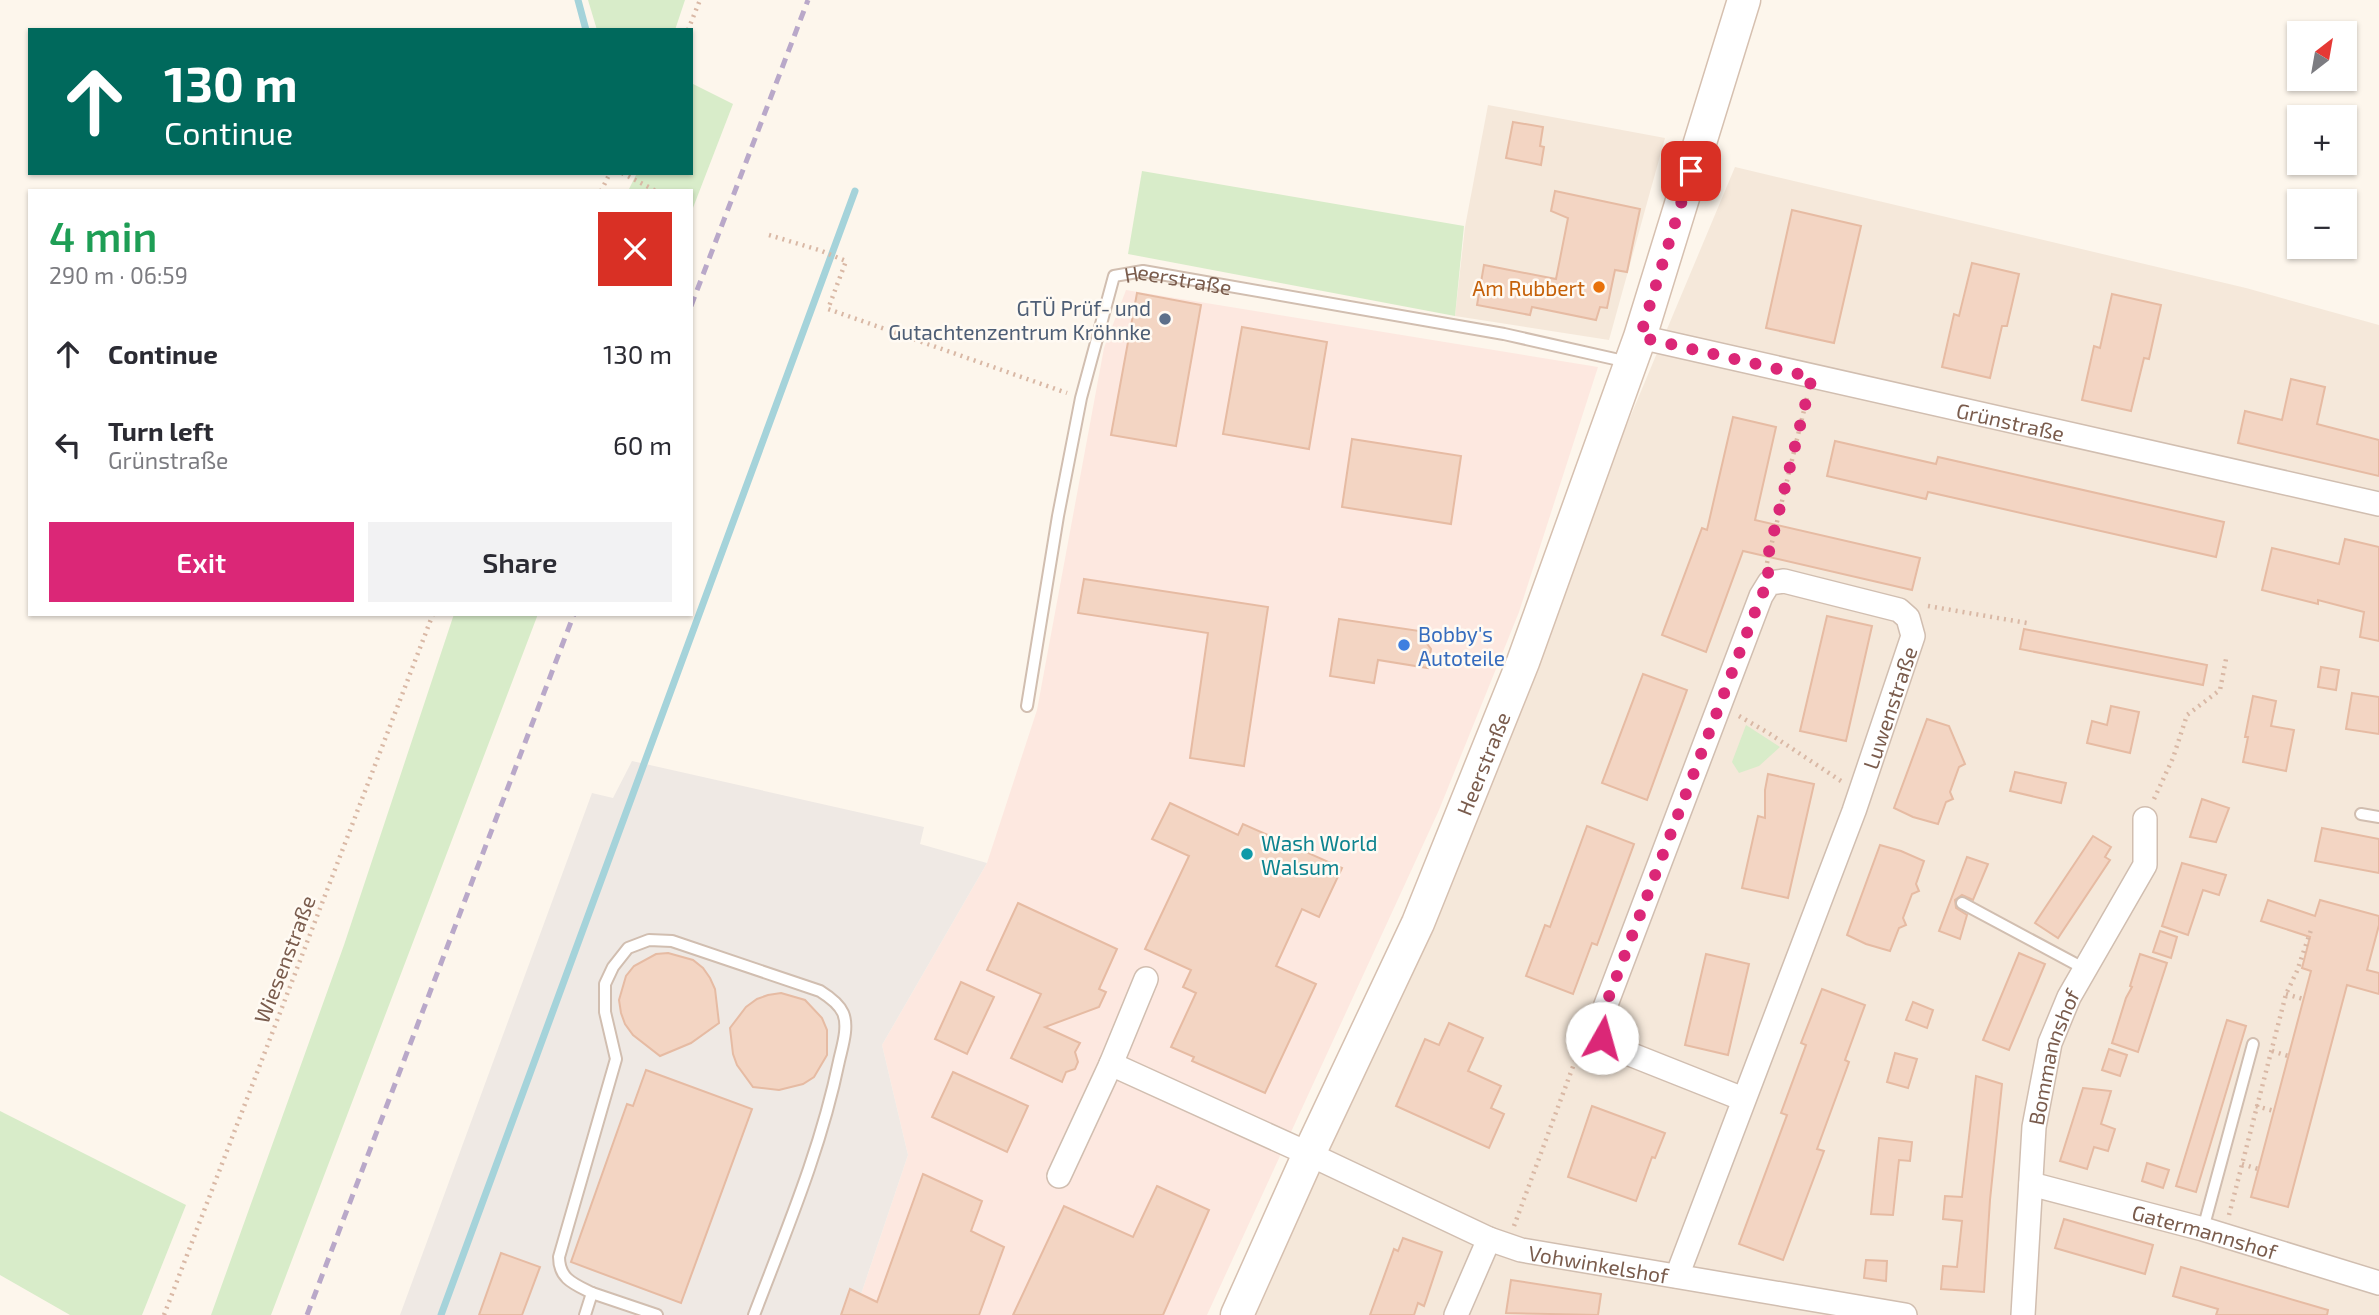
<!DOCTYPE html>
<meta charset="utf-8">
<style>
body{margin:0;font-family:"Exo 2",sans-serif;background:#f2f2f3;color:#2b2b33;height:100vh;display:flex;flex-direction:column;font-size:26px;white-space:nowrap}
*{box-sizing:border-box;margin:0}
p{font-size:23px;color:#7c7c81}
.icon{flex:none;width:38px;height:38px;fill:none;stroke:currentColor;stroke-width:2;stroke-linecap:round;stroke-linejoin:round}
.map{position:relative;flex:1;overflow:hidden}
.panel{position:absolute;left:28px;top:189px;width:665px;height:427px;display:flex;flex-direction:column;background:#fff;border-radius:0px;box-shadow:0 2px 5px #0004}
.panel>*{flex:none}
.top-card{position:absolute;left:28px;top:28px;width:665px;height:147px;border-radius:0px;box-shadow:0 2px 5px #0004;background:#00695c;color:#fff;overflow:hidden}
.needle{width:46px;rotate:31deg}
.tools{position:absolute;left:2287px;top:21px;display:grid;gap:14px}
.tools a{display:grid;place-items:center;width:70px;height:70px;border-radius:0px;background:#fff;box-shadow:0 2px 5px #0004;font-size:35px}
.pin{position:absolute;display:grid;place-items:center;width:60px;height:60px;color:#fff;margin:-30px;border-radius:14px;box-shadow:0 4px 10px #0006}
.me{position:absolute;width:77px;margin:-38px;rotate:7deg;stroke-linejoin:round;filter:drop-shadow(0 0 5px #0008)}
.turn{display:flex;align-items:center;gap:24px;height:147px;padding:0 21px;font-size:32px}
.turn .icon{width:91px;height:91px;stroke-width:2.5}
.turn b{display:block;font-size:49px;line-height:60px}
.round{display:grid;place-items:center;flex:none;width:74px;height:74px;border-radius:0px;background:#f2f2f3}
.summary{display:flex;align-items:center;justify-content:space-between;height:119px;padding:0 21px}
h1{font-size:42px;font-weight:600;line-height:52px;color:#1e9e55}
.primary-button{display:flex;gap:14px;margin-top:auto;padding:14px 21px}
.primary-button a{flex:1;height:80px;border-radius:0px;background:#db2777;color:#fff;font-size:28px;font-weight:600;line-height:80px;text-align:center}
.primary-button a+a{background:#f2f2f3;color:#2b2b33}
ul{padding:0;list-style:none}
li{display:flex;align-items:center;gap:21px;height:91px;padding:0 21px}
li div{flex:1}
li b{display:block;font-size:26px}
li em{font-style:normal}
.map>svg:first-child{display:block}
.residential{fill:#f5e8da}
.commercial{fill:#fde8e0}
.industrial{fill:#efe9e4}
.green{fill:#d8ecc9}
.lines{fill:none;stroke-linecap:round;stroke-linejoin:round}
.stream{stroke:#a5d3da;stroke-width:7}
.building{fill:#f3d5c3;stroke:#e6bba3;stroke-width:2}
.service-casing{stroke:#d1beb0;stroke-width:14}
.minor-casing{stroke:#d1beb0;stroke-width:26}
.secondary-casing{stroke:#d6c0b0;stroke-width:35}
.path{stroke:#d9b8a5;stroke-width:4.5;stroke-dasharray:2 5;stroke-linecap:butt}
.service{stroke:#fff;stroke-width:10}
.minor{stroke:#fff;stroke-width:23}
.secondary{stroke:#fff;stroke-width:32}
.rail{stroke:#b9a8c9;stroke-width:5;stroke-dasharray:10 7;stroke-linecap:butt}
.route{stroke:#db2777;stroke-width:12;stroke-dasharray:0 21.6}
.food-dot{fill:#e8710a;stroke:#fffaf3;stroke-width:2.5}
.service-dot{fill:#5c6f8a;stroke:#fffaf3;stroke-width:2.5}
.shop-dot{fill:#3f7fe0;stroke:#fffaf3;stroke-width:2.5}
.culture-dot{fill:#0f9aa8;stroke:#fffaf3;stroke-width:2.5}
.labels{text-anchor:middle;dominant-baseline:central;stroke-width:5;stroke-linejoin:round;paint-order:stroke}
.street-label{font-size:21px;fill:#7a5c4d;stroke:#fffaf3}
.food-label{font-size:21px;fill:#c56008;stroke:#fffaf3;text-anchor:end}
.service-label{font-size:21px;fill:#4e5e75;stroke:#fffaf3;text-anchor:end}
.shop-label{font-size:21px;fill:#366cbe;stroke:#fffaf3;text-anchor:start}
.culture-label{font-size:21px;fill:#0d838f;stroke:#fffaf3;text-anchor:start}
</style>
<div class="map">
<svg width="2379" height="1315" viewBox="0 0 2379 1315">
<rect width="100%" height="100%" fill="#fdf6ec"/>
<!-- residential -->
<g class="residential">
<polygon points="1488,105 1665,138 1609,340 1455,316 1465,227"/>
<polygon points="1735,167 2246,288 2379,325 2379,1315 1240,1315 1418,923"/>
</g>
<!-- commercial -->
<polygon class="commercial" points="1126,290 1598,367 1519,612 1439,810 1207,1315 854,1315 908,1155 882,1045 987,863 1037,710 1104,348"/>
<!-- industrial -->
<polygon class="industrial" points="632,761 924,827 920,844 987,863 882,1045 908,1155 854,1315 400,1315 592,793 613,798"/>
<!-- green -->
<g class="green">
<polygon points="588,0 685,0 675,30 597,30"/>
<polygon points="691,83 733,104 691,213 691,191 628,191 637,173 691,173"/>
<polygon points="1142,171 1464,226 1455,316 1128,254"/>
<polygon points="454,614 538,614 271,1315 211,1315 344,945"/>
<polygon points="1746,725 1780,747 1759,766 1739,773 1732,762"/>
<polygon points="0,1111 186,1205 142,1315 70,1315 0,1275"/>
</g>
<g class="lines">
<!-- stream -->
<g class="stream">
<polyline points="578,0 586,30"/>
<polyline points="441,1315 855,191"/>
</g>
</g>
<!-- building -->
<g class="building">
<polygon points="1513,122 1543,127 1540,146 1544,147 1541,165 1506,158"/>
<polygon points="1555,191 1640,209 1627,272 1615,270 1607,308 1600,307 1596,320 1532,307 1530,315 1477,305 1484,265 1556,279 1568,218 1551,211"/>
<polygon points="1792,210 1861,226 1834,343 1766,328"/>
<polygon points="1972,263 2019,274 2007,326 2002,326 1990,378 1942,367 1954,314 1959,316"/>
<polygon points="1137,293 1201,305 1176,446 1111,435"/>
<polygon points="2112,294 2161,305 2149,359 2144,358 2131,411 2082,400 2094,346 2100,348"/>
<polygon points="1242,327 1327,342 1309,449 1223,434"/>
<polygon points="2291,379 2325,387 2317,424 2379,440 2379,476 2238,443 2245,411 2282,420"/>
<polygon points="1733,417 1776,427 1755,520 1920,558 1912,590 1743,551 1706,652 1662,635 1702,528 1707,530"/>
<polygon points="1352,439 1461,456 1451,524 1342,507"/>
<polygon points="1835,441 1936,464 1938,457 2224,522 2216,557 1928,492 1926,499 1827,476"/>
<polygon points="2345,539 2379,547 2379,641 2360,637 2364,612 2318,600 2318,604 2262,590 2272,548 2339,564"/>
<polygon points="1084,579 1268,607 1244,766 1190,758 1208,633 1078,613"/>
<polygon points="1827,616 1872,626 1846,741 1800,731"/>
<polygon points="1339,619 1426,632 1425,641 1431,649 1428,668 1378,660 1374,683 1330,676"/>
<polygon points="2024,629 2207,665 2203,685 2020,649"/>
<polygon points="2321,667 2339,670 2336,690 2318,687"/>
<polygon points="1643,674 1687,690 1647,800 1602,783"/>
<polygon points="2352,693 2379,697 2379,734 2346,729"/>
<polygon points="2253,696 2276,701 2271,726 2294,730 2286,771 2243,762 2248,737 2245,737"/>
<polygon points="2111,706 2139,712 2130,753 2087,743 2092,721 2107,725"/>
<polygon points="1927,719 1949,726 1965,764 1959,767 1950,792 1953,799 1946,802 1938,824 1913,817 1894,808"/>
<polygon points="2015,772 2066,783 2061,803 2010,791"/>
<polygon points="1768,774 1814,784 1788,898 1742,888 1758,816 1765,818 1765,790"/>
<polygon points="2202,799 2229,808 2216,842 2190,837"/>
<polygon points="1170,803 1238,835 1243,824 1342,868 1319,917 1302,909 1276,966 1316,984 1265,1093 1192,1061 1194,1057 1171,1047 1196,993 1183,987 1191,970 1145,949 1189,856 1152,839"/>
<polygon points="1587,826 1634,844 1597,945 1592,943 1573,994 1526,976 1545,925 1550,927"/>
<polygon points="2322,828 2379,839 2379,873 2315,861"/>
<polygon points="2093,836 2111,847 2105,857 2110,860 2058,938 2035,923"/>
<polygon points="1880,845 1901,851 1924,861 1916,884 1919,891 1912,894 1903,918 1906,925 1899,928 1890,951 1866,944 1847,935"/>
<polygon points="1967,857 1988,864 1973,900 1962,895 1955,900 1956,908 1967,915 1960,939 1939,931"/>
<polygon points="2182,863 2226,875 2219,895 2203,890 2188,935 2162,926"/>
<polygon points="2268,900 2315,916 2320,900 2379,916 2379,925 2367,970 2379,973 2379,994 2347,985 2288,1207 2251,1197 2311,971 2302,968 2310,937 2261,921"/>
<polygon points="1018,903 1117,949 1099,989 1106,992 1099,1007 1045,1027 1080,1043 1075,1052 1078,1062 1075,1069 1066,1072 1062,1082 1011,1058 1041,994 987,970"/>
<polygon points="2160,931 2177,937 2171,958 2153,952"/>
<polygon points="668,953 693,960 703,968 710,978 715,989 719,1023 691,1043 660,1056 633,1035 625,1024 621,1013 619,1000 626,976 634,966 656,954"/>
<polygon points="2019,953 2045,964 2009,1050 1983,1040"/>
<polygon points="1706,954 1749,964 1728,1055 1685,1045"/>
<polygon points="2140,954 2167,963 2138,1052 2112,1043 2126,998 2132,987 2130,986"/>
<polygon points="961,982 994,997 967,1054 935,1039"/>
<polygon points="1822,989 1865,1005 1845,1060 1849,1062 1817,1149 1824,1151 1783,1260 1739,1244 1787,1115 1781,1113 1806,1045 1801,1043"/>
<polygon points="781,993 805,1000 822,1018 827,1030 827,1055 814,1077 803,1084 779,1090 753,1087 737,1065 733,1054 730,1028 746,1007 757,999 768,995"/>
<polygon points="1913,1002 1933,1010 1927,1028 1906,1020"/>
<polygon points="2227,1020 2246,1026 2196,1192 2176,1186"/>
<polygon points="1449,1023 1483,1038 1468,1071 1501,1086 1491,1108 1504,1114 1489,1148 1396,1106 1425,1039 1439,1045"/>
<polygon points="2109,1049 2127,1055 2120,1076 2102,1070"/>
<polygon points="1895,1053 1917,1059 1908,1088 1887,1082"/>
<polygon points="646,1070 752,1109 681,1303 571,1262 627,1104 633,1106"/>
<polygon points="953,1072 1028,1106 1007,1152 932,1117"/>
<polygon points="1976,1076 2002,1084 1990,1200 1984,1292 1941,1289 1943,1266 1957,1267 1962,1221 1943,1219 1945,1196 1962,1197"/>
<polygon points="2083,1088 2111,1091 2101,1124 2115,1129 2108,1151 2094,1147 2087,1169 2060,1161"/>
<polygon points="1592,1106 1665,1133 1655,1158 1652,1157 1636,1201 1568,1177"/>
<polygon points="1879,1138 1912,1142 1910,1161 1899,1160 1893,1215 1871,1214"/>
<polygon points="2147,1163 2169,1170 2163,1188 2142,1181"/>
<polygon points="923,1174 982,1201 971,1231 1004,1247 979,1315 841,1315 850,1289 877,1302"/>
<polygon points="1157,1186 1209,1210 1163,1315 1013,1315 1064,1206 1133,1237"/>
<polygon points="2064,1219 2153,1245 2145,1274 2055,1248"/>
<polygon points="1403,1238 1442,1252 1424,1306 1418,1303 1414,1315 1370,1315 1394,1249 1398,1251"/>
<polygon points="501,1253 540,1267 522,1315 479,1315"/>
<polygon points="1866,1260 1887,1261 1886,1281 1864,1278"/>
<polygon points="2181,1267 2328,1310 2327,1315 2216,1315 2218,1309 2173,1296"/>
<polygon points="1511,1280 1601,1294 1598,1315 1506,1313"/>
</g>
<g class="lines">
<!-- service casing -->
<g class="service-casing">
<g id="service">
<path id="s1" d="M1027 706 1058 516 1081 398 1114 276 1143 271 1504 334 1628 362"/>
<polyline points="2361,814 2379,817"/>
<polyline points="1962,903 2085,969"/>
<polyline points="2203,1229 2253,1044"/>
<path d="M592 1293C574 1284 559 1279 559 1257L616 1059 605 1012V984L613 967 628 948 649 940 672 941 820 991C828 996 839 1004 843 1013 849 1027 842 1047 839 1061 821 1149 786 1231 754 1315"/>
<polyline points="585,1315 592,1293 657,1315"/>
</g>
</g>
<!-- minor casing -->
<g class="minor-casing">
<g id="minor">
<path id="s2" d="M1640 337 2379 504"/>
<path id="s3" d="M1146 979 1111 1064 1309 1154 1489 1239 1521 1250 1905 1315"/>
<polyline points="1059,1176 1111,1064"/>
<path id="s4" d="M2031 1184 2203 1229 2379 1283"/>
<path id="s5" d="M1677 1276 1854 811 1913 636 1908 618 1899 610 1784 581 1769 583 1761 596 1602 1015V1038L1617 1049 1743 1099"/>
<polyline points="1456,1315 1489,1239"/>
<path id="s6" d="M2023 1315 2034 1127 2050 1043 2069 997 2145 865V819"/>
</g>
</g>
<!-- secondary casing -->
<g class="secondary-casing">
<g id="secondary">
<path id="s7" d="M1237 1315 1309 1154 1418 923 1523 662 1640 337 1744 0"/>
</g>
</g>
<!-- path -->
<g class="path">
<polyline points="688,30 700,0"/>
<polyline points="622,173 656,191"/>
<polyline points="601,191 610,173"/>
<polyline points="769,235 819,250 846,261 828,309 1067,393"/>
<polyline points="1767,563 1807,398"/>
<polyline points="1928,606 2027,623"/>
<polyline points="1739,716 1770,734 1841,781"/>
<polyline points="2154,799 2173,758 2187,715 2220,690 2226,659"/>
<polyline points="2286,994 2303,999"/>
<polyline points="2272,1051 2288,1056"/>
<polyline points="2256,1106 2274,1111"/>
<polyline points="2242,1164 2258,1169"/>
<polyline points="2229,1215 2286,994 2297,971 2311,930"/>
<polyline points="1514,1226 1578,1053 1583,1049"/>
<polyline points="164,1315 433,614"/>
</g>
<!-- service -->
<use href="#service" class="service"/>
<!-- minor -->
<use href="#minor" class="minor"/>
<!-- secondary -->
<use href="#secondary" class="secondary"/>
<!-- rail -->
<g class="rail">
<polyline points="691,306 808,0"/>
<polyline points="307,1315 574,614"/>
</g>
</g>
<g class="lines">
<!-- route -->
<polyline class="route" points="1602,1038 1602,1015 1761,596 1769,583 1767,560 1812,377 1640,337 1691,171"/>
</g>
<!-- markers -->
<circle class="food-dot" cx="1599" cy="287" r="7"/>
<circle class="service-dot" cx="1165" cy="319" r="7"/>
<circle class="shop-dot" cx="1404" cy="645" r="7"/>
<circle class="culture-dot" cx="1247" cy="854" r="7"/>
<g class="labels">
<!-- street labels -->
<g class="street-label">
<text stroke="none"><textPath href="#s1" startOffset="504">Heerstraße</textPath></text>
<text stroke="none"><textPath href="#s2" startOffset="380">Grünstraße</textPath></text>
<text stroke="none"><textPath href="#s5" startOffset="607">Luwenstraße</textPath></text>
<text stroke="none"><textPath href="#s7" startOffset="604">Heerstraße</textPath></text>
<text transform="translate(284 959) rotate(-69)">Wiesenstraße</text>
<text stroke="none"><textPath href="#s6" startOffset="261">Bommannshof</textPath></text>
<text stroke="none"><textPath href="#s4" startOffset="180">Gatermannshof</textPath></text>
<text stroke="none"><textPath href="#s3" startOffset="621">Vohwinkelshof</textPath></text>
</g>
<!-- food labels -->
<g class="food-label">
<text x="1585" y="287">Am Rubbert</text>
</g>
<!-- service labels -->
<g class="service-label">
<text x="1151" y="307">GTÜ Prüf- und<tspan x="1151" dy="24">Gutachtenzentrum Kröhnke</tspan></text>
</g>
<!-- shop labels -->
<g class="shop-label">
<text x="1418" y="633">Bobby's<tspan x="1418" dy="24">Autoteile</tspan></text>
</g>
<!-- culture labels -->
<g class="culture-label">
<text x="1261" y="842">Wash World<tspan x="1261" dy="24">Walsum</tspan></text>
</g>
</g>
</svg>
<div class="tools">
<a><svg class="needle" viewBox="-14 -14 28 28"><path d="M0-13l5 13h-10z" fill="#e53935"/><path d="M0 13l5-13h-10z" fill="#7c7c81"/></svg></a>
<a>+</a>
<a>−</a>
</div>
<div class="pin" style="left:1691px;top:171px;background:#d93025"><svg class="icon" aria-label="arrive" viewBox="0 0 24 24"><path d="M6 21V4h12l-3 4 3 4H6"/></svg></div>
<svg class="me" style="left:1602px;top:1038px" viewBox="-20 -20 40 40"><circle r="19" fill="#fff"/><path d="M0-13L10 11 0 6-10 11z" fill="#db2777"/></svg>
<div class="top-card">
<div class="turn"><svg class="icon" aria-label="ahead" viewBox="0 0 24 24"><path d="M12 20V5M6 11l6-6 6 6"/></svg><div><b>130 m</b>Continue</div></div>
</div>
<section class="panel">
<div class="summary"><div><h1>4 min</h1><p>290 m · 06:59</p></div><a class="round" style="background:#d93025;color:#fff"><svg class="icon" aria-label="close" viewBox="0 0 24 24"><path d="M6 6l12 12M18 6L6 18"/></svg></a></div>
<ul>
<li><svg class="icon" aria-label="ahead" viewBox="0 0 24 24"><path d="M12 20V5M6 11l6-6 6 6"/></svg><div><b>Continue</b></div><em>130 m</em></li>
<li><svg class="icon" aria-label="left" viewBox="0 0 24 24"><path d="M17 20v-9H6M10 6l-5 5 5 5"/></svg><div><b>Turn left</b><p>Grünstraße</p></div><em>60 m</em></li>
</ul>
<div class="primary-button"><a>Exit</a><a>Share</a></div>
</section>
</div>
